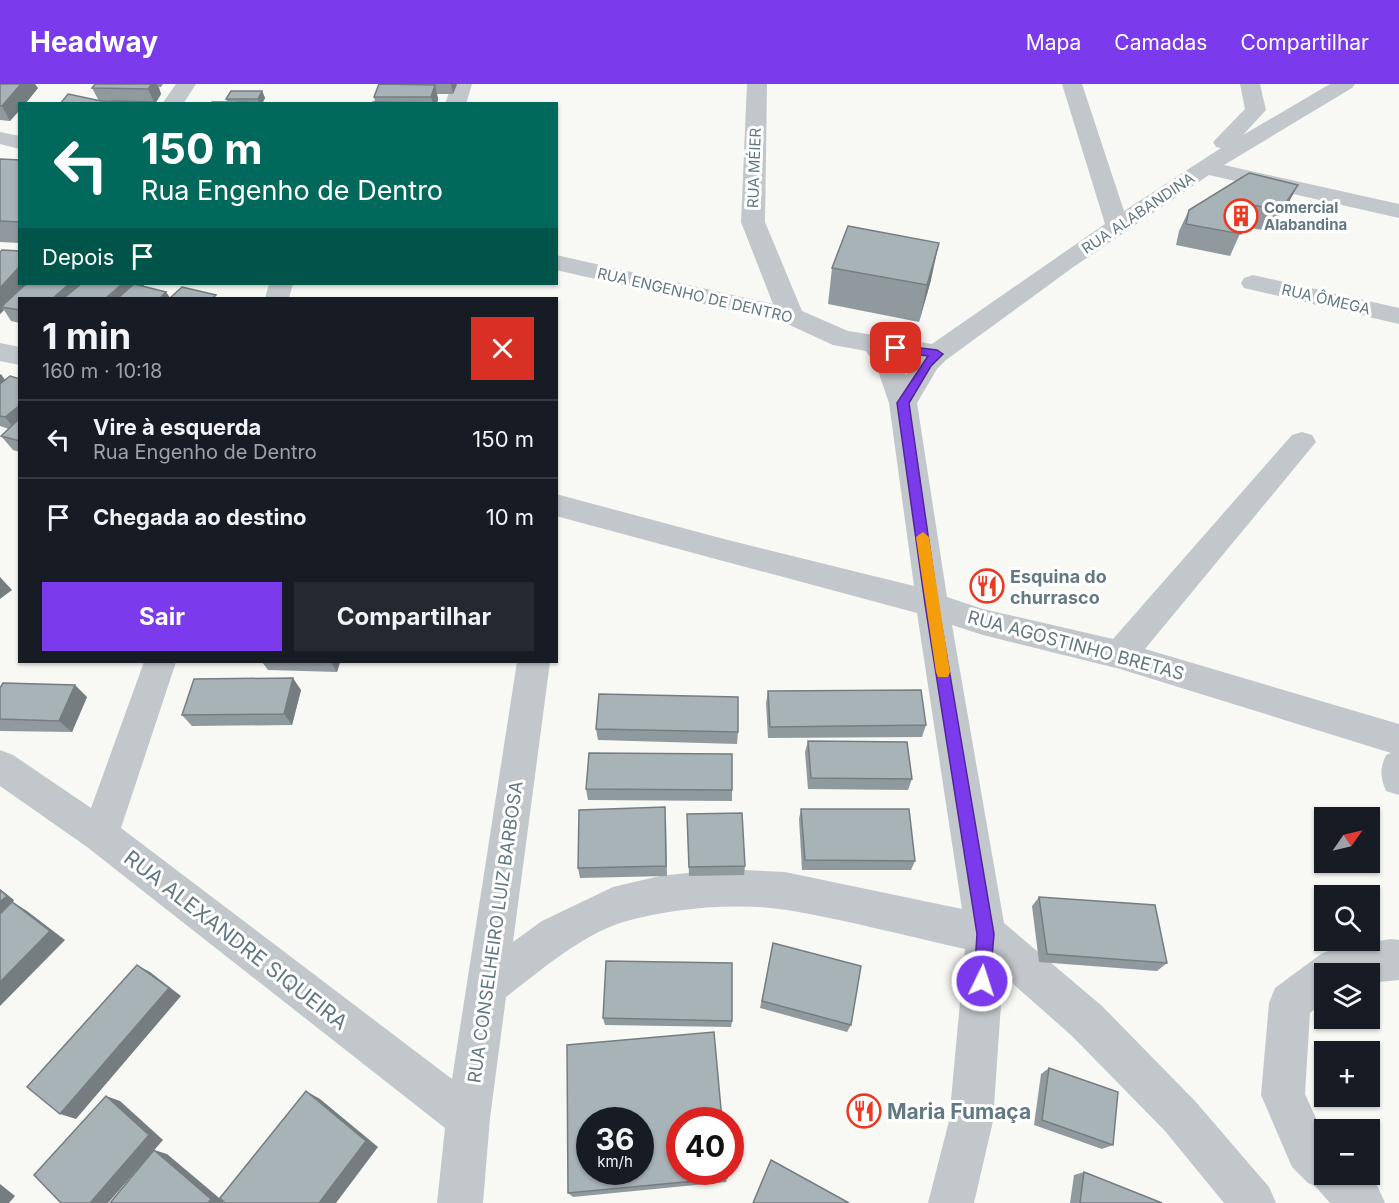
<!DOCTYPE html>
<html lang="pt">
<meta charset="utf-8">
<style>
body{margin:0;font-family:Inter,sans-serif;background:#242831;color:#f1f3f6;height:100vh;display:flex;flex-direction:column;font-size:22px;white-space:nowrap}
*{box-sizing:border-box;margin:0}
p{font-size:20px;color:#9ea1a6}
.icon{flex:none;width:33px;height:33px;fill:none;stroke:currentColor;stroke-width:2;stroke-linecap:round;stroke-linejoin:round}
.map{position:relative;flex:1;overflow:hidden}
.panel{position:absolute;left:18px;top:213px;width:540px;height:366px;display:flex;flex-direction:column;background:#171b24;border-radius:0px;box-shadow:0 2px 4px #0004}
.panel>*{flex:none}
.hud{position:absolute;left:18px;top:18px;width:540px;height:183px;border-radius:0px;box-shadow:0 2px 4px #0004;background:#00695c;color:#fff;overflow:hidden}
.needle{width:39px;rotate:56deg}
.buttons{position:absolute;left:1314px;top:723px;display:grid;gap:12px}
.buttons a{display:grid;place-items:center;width:66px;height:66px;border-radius:0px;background:#171b24;box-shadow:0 2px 4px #0004;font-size:30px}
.speed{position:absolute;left:576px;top:1023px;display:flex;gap:12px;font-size:30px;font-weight:700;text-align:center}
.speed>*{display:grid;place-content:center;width:78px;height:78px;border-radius:50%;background:#171b24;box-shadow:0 2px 4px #0004;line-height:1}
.speed small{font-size:15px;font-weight:400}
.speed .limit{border:9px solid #d22;background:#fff;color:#111}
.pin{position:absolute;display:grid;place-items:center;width:51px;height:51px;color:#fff;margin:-26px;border-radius:12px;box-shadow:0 3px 9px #0006}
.me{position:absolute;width:66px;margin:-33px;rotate:4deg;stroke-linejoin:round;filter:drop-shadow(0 0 4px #0008)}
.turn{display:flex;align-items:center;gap:21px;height:126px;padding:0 24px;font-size:27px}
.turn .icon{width:78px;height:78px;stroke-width:2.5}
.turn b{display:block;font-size:42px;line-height:51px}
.then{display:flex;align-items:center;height:57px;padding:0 24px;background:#0003;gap:12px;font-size:22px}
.round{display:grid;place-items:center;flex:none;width:63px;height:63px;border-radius:0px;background:#242831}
.summary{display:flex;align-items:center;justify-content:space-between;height:102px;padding:0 24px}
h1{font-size:36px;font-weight:700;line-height:45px}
.button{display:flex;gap:12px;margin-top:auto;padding:12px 24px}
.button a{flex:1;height:69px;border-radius:0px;background:#7c3aed;color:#fff;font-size:24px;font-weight:700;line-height:69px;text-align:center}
.button a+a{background:#242831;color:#f1f3f6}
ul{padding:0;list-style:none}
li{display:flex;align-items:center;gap:18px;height:78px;padding:0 24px;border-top:2px solid #363941}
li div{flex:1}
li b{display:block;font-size:22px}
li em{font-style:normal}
header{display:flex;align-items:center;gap:36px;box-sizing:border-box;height:84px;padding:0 30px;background:#7c3aed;color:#fff}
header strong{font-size:28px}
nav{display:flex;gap:33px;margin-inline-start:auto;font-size:21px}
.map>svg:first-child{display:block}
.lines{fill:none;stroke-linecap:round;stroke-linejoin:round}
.minor{fill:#c1c7ca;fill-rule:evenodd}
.wall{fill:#909a9e}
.shaded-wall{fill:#767d81}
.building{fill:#a8b3b8;stroke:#767d81;stroke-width:1.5;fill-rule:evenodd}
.route{fill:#7c3aed;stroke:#51269a;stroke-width:1.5}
.slow{fill:#f59e0b}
.labels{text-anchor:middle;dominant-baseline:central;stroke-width:6;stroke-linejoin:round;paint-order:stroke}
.far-street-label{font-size:15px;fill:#627882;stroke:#fff}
.far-poi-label{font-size:15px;font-weight:bold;fill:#627882;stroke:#fff;text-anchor:start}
.poi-label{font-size:18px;font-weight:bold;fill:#627882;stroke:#fff;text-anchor:start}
.street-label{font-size:18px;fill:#627882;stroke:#fff}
.near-street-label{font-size:21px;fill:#627882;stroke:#fff}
.near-poi-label{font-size:21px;font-weight:bold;fill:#627882;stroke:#fff;text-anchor:start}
</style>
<header>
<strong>Headway</strong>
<nav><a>Mapa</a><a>Camadas</a><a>Compartilhar</a></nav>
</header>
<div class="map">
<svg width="1399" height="1119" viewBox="0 0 1399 1119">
<rect width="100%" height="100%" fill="#f8f8f5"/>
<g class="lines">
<!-- minor -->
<g class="minor">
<polygon points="176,0 196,0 183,20 162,20"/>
<polygon points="452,0 472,0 466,20 445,20"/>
<path d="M747 0H767L765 138 802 227 848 247 932 260 1105 140 1062 0H1082L1124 127 1221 64 1216 63 1213 58 1245 25 1240 0H1260L1266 26 1243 51 1330 0H1355L1352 4 1224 81 1399 120V134L1209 91 1072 184 946 276 937 285 917 319 947 513 983 525 1113 555 1292 351 1302 348 1312 351 1316 358 1145 565 1399 640V711L1386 707C1380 693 1380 684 1386 671L1391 669 1120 585 983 551 952 541 1004 839 1102 922 1195 1017 1269 1103 1276 1119H1224L1165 1047 1072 952 1003 891 993 1037 974 1119H928L949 1037 965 865C906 852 847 836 787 826 737 818 669 824 620 839 579 853 540 887 506 913L490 1034 483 1119H437L445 1044 87 763 0 702V666L13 671 91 724 144 578H176L121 744 452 995 517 578H550L513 858 542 837 613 803 660 792 723 785 785 788 962 825 917 529 556 432V410L724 455 914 502 889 319 877 284 866 267 833 261 783 238 556 186V171L773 220 741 138ZM896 272 916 275 906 291Z"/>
<polygon points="0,48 20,52 20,65 0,60"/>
<polygon points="1253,191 1399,224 1399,240 1244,204 1241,199 1244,194"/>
<polygon points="269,200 293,200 289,214 265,214"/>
<polygon points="0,259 20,263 20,281 0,277"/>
<polygon points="1391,855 1399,856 1399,896 1370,899 1370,890 1324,890 1324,917 1310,929 1305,1010 1324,1052 1324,1090 1366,1090 1378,1103 1385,1119 1330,1119 1315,1102 1308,1099 1292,1083 1261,1011 1269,919 1275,904 1321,870 1335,864"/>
</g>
</g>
<!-- wall -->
<g class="wall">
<polygon points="0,0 38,4 25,20 20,20 10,37 0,36"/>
<polygon points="95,0 163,0 161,3 159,3 161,10 155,20 99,17 92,4"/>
<polygon points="379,0 457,0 453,10 437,10 438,15 437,19 375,18 374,13"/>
<polygon points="262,7 265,14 262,19 267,20 228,20 226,15"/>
<polygon points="0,75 20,76 20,159 0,158"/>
<polygon points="1249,89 1287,122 1269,147 1243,143 1230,172 1176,161 1179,147 1189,126"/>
<polygon points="0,168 20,200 143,200 144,202 166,208 170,214 20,214 20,239 11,237 4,226 0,230"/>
<polygon points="832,184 931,196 919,238 828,220"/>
<polygon points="0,290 5,296 20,295 20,368 13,366 1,352 9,345 0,342"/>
<polygon points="262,578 340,578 337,588 268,586"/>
<polygon points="0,604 87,613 72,648 0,647"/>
<polygon points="301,606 292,641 192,642 182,631"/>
<polygon points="768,607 926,641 922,653 768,654 766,619"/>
<polygon points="596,645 738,648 737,660 598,656"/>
<polygon points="808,657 912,695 908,706 808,705 805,668"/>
<polygon points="586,705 732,706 732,717 588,716"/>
<polygon points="801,725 915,777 911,786 802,786 799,735"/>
<polygon points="687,730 745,782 744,791 689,792"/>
<polygon points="666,734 667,792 580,794 578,784"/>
<polygon points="1039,813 1167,879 1157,887 1039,878 1032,822"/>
<polygon points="773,859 851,941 847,948 760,924"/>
<polygon points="603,934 732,937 731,943 605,941"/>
<polygon points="1049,984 1113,1061 1102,1065 1034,1041 1041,990"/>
<polygon points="1084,1088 1162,1119 1070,1119 1074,1091"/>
<polygon points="727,1094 726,1098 573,1113 568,1109"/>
</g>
<!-- shaded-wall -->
<g class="shaded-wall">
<polygon points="21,0 35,0 38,4 25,20 20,20 20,26 10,37 2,22"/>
<polygon points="152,0 157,0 161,10 155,20 154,20 154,18 148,5"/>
<polygon points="451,0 457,0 453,10"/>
<polygon points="435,1 438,15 437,20 433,20 431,13"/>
<polygon points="262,7 265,14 262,20 259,20 258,15"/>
<polygon points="1298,101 1287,122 1269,147 1281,126"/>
<polygon points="939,159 931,196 919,238 927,201"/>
<polygon points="20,182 20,200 26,200 1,223 4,226 0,230 0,204"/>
<polygon points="69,200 92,200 77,214 53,214"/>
<polygon points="122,200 143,200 144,202 130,214 106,214"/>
<polygon points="166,208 170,214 160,214"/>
<polygon points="1,290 11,305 0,314 0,291"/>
<polygon points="20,321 20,345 17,348 5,333"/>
<polygon points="0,493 12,506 0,515"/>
<polygon points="331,578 340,578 337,588"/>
<polygon points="293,594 301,606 292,641 284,630"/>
<polygon points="75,601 87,613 72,648 59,637"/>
<polygon points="0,805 14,816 13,818 27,827 65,856 0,922"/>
<polygon points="137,881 150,888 181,912 76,1035 60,1030"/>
<polygon points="306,1007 320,1015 378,1063 336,1119 319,1119"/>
<polygon points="106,1012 120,1017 163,1056 108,1119 90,1119"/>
<polygon points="154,1066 167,1070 224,1118 223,1119 208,1119"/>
<polygon points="0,1100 15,1112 9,1119 0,1119"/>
</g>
<!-- building -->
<g class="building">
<polygon points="0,0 21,0 2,22 0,22"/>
<polygon points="95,0 152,0 148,5 92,4"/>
<polygon points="379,0 435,1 431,13 374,13"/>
<polygon points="231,7 262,7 258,15 226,15"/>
<polygon points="68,10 101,17 132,19 132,20 60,20"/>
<polygon points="112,17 154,18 154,20 133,20 111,18"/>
<polygon points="212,18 226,18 225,20 211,20"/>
<polygon points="237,18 267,19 266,20 236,20"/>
<polygon points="373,18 441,19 372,20"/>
<polygon points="0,75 20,76 20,138 0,137"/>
<polygon points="1249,89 1298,101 1281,126 1252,121 1241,150 1186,140 1189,126"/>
<polygon points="848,142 939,159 927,201 832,184"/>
<polygon points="2,166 20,167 20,182 0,204 0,168"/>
<polygon points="26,200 69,200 53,214 20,214 20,226 1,223"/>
<polygon points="81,200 122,200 106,214 64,214"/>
<polygon points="134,200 166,208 160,214 118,214"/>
<polygon points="182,203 216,211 213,214 170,214"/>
<polygon points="10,292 20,295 20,321 5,333 0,332 0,300"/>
<polygon points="20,334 20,357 1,352"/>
<polygon points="293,594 284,630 182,631 194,595"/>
<polygon points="3,599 75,601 59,637 0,635 0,604"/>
<polygon points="921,606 926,641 770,643 768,607"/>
<polygon points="599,610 738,613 738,648 596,645"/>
<polygon points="808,657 907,658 912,695 811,694"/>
<polygon points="589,669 732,670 732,706 586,705"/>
<polygon points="665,723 666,782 578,784 579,726"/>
<polygon points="801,725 909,725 915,777 805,776"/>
<polygon points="742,729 745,782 689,783 687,730"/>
<polygon points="0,806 7,812 0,818"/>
<polygon points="1039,813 1155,821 1167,879 1047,870"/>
<polygon points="12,818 50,847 0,898 0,830"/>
<polygon points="773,859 861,882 851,941 762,917"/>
<polygon points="606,877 732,879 732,937 603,934"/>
<polygon points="137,881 169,904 60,1030 27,1003"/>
<path d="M714 948 722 1036H680V1088H727V1094L568 1109 567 961ZM590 1036H640V1088H590Z"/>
<polygon points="1049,984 1118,1008 1113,1061 1042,1036"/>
<polygon points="306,1007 366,1057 319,1119 225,1119 220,1114"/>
<polygon points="106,1012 149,1051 90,1119 61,1119 34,1091"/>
<polygon points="154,1066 211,1115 208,1119 110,1119"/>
<polygon points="771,1076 849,1119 753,1119"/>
<polygon points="1084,1088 1162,1119 1080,1119"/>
</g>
<!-- route -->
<polygon class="route" points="896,261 937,266 943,270 931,282 909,319 938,520 994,850 990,897 988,903 982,905 976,903 974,897 977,850 925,520 897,319 928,272 893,267 891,264"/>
<!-- slow -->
<polygon class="slow" points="923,448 929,453 950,588 948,593 938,593 936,588 916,453"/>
<!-- icons -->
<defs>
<g id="building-ring" transform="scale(1.725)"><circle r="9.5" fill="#fff" stroke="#ed3921" stroke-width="1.5"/><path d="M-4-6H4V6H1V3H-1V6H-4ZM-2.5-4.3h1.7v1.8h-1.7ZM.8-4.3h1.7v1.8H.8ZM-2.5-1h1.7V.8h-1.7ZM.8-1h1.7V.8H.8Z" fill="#ed3921"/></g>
<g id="restaurant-ring" transform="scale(1.725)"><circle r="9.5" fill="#fff" stroke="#ed3921" stroke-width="1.5"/><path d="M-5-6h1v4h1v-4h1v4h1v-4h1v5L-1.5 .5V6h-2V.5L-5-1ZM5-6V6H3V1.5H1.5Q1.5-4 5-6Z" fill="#ed3921"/></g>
</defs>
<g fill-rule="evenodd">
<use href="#building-ring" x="1241" y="132"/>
<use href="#restaurant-ring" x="987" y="502"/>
<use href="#restaurant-ring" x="864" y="1027"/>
</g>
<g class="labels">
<!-- far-street labels -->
<g class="far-street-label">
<text transform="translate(754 84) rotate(-88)">RUA MÉIER</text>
<text transform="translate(1138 129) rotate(-34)">RUA ALABANDINA</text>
<text transform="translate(695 211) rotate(13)">RUA ENGENHO DE DENTRO</text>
<text transform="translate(1326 215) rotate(13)">RUA ÔMEGA</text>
</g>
<!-- far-poi labels -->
<g class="far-poi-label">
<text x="1264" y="123">Comercial<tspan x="1264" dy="17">Alabandina</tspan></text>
</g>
<!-- poi labels -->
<g class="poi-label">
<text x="1010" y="492">Esquina do<tspan x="1010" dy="21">churrasco</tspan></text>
</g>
<!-- street labels -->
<g class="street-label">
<text transform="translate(1076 561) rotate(15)">RUA AGOSTINHO BRETAS</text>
<text transform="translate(495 848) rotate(-82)">RUA CONSELHEIRO LUIZ BARBOSA</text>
</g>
<!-- near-street labels -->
<g class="near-street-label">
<text transform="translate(236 856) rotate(38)">RUA ALEXANDRE SIQUEIRA</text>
</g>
<!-- near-poi labels -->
<g class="near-poi-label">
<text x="887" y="1027">Maria Fumaça</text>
</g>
</g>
</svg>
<div class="buttons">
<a><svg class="needle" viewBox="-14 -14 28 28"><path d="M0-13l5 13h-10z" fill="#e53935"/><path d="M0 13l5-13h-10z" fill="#9ea1a6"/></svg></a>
<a><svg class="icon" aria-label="search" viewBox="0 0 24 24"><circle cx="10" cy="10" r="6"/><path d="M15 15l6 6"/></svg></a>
<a><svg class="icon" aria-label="layers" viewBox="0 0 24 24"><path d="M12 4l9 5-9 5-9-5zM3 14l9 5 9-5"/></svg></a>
<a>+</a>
<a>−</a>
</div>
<div class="speed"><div>36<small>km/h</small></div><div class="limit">40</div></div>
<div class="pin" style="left:896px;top:264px;background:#d93025"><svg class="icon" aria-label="arrive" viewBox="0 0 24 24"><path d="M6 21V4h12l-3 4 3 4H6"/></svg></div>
<svg class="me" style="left:982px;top:897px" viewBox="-20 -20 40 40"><circle r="17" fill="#7c3aed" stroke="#fff" stroke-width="3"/><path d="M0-11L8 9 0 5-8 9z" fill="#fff"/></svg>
<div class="hud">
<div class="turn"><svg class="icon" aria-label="left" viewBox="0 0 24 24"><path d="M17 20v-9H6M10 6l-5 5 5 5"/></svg><div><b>150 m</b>Rua Engenho de Dentro</div></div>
<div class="then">Depois<svg class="icon" aria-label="arrive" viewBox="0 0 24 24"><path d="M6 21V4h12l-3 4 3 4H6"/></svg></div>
</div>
<section class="panel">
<div class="summary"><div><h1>1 min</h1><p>160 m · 10:18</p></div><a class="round" style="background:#d93025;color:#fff"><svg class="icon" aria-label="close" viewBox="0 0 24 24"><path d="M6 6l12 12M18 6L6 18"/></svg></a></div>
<ul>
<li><svg class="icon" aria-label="left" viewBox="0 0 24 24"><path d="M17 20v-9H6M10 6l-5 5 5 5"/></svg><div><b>Vire à esquerda</b><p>Rua Engenho de Dentro</p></div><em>150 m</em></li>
<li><svg class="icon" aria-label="arrive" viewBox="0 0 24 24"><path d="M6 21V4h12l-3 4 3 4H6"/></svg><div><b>Chegada ao destino</b></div><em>10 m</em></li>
</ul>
<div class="button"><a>Sair</a><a>Compartilhar</a></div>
</section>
</div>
